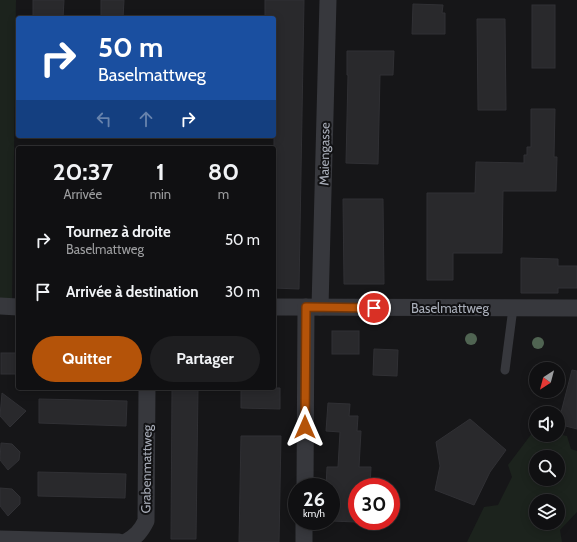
<!DOCTYPE html>
<html lang="fr">
<meta charset="utf-8">
<style>
body{margin:0;font-family:Cabin,sans-serif;background:#1e1e20;color:#f1f3f6;height:100vh;display:flex;flex-direction:column;font-size:15px;white-space:nowrap}
*{box-sizing:border-box;margin:0}
p{font-size:13px;color:#9c9d9f}
.icon{flex:none;width:22px;height:22px;fill:none;stroke:currentColor;stroke-width:2;stroke-linecap:round;stroke-linejoin:round}
.map{position:relative;flex:1;overflow:hidden}
.details{position:absolute;left:16px;top:146px;width:260px;height:244px;display:flex;flex-direction:column;background:#101012;border-radius:4px;box-shadow:0 2px 10px #0003,0 0 0 1px #303032}
.details>*{flex:none}
.top-card{position:absolute;left:16px;top:16px;width:260px;height:122px;border-radius:4px;box-shadow:0 2px 10px #0003,0 0 0 1px #303032;background:#1a4fa0;color:#fff;overflow:hidden}
.needle{width:26px;rotate:216deg}
.tools{position:absolute;left:529px;top:362px;display:grid;gap:8px}
.tools a{display:grid;place-items:center;width:36px;height:36px;border-radius:50%;background:#101012;box-shadow:0 2px 10px #0003,0 0 0 1px #303032;font-size:20px}
.speed{position:absolute;left:288px;top:478px;display:flex;gap:8px;font-size:20px;font-weight:700;text-align:center}
.speed>*{display:grid;place-content:center;width:52px;height:52px;border-radius:50%;background:#101012;box-shadow:0 2px 10px #0003,0 0 0 1px #303032;line-height:1}
.speed small{font-size:10px;font-weight:400}
.speed .limit{border:6px solid #d22;background:#fff;color:#111}
.pin{position:absolute;display:grid;place-items:center;width:34px;height:34px;color:#fff;margin:-17px;border:2px solid #fff;border-radius:50%;box-shadow:0 1px 4px #0007}
.me{position:absolute;width:44px;margin:-22px;rotate:0deg;stroke-linejoin:round;filter:drop-shadow(0 0 3px #0008)}
.turn{display:flex;align-items:center;gap:14px;height:84px;padding:0 16px;font-size:18px}
.turn .icon{width:52px;height:52px;stroke-width:2.5}
.turn b{display:block;font-size:28px;line-height:34px}
.lanes{display:flex;align-items:center;height:38px;padding:0 16px;background:#0003;justify-content:center;gap:20px;direction:ltr}
.lanes .off{opacity:.35}
.eta{display:flex;justify-content:space-evenly;align-items:center;height:68px;text-align:center}
.eta b{font-size:24px;font-weight:800;line-height:28px}
.action{display:flex;gap:8px;margin-top:auto;padding:8px 16px}
.action a{flex:1;height:46px;border-radius:24px;background:#b45309;color:#fff;font-size:16px;font-weight:800;line-height:46px;text-align:center}
.action a+a{background:#1e1e20;color:#f1f3f6}
ul{padding:0;list-style:none}
li{display:flex;align-items:center;gap:12px;height:52px;padding:0 16px}
li div{flex:1}
li b{display:block;font-size:15px}
li em{font-style:normal}
.map>svg:first-child{display:block}
.green{fill:#1c231d;fill-rule:evenodd}
.building{fill:#29292c;stroke:#303034}
.lines{fill:none;stroke-linecap:round;stroke-linejoin:round}
.lane{stroke:#37383d;stroke-width:9}
.street{stroke:#37383d;stroke-width:17}
.tree{fill:#506452}
.route-casing{stroke:#753606;stroke-width:10}
.route{stroke:#b45309;stroke-width:7}
.labels{text-anchor:middle;dominant-baseline:central;stroke-width:4;stroke-linejoin:round;paint-order:stroke}
.street-label{font-size:13px;fill:#a8adb8;stroke:#111113}
</style>
<div class="map">
<svg width="577" height="542" viewBox="0 0 577 542">
<rect width="100%" height="100%" fill="#161618"/>
<!-- green -->
<g class="green">
<polygon points="0,0 16,0 12,307 0,306"/>
<path d="M536 428V435H558V434L567 436 571 449 577 451V512L560 530 562 542H467L484 507 498 505 512 477 508 465ZM536 457H558V479H536ZM536 501H558V523H536Z"/>
</g>
<!-- building -->
<g class="building">
<polygon points="33,0 64,0 63,18 33,18"/>
<polygon points="101,0 124,0 123,18 101,18"/>
<polygon points="265,0 304,0 299,289 274,288 274,18 265,18"/>
<polygon points="413,4 443,5 442,13 445,13 445,34 412,34"/>
<rect x="532" y="5" width="23" height="63"/>
<polygon points="477,19 505,19 506,110 478,110"/>
<polygon points="347,51 394,51 393,75 380,75 378,164 346,163 348,75 347,75"/>
<polygon points="531,109 555,109 554,157 557,157 556,191 503,191 502,253 453,253 453,280 427,280 427,193 475,193 476,162 524,163 524,155 527,155 527,147 531,147"/>
<polygon points="343,199 383,199 384,284 344,284"/>
<polygon points="521,258 558,259 558,266 577,266 577,288 558,288 558,293 521,293"/>
<rect x="332" y="331" width="27" height="23"/>
<polygon points="374,349 398,350 397,376 373,375"/>
<rect x="1" y="353" width="17" height="21"/>
<polygon points="572,370 577,371 577,429 558,424"/>
<polygon points="172,388 198,388 196,539 171,539"/>
<polygon points="241,388 280,388 280,409 241,408"/>
<polygon points="2,393 26,411 10,427 0,416"/>
<polygon points="39,399 127,401 126,426 39,423"/>
<polygon points="328,403 350,404 349,416 358,416 357,431 361,431 359,467 371,467 370,487 357,487 357,522 331,521 331,487 326,487 327,467 338,467 340,432 326,431"/>
<polygon points="470,419 506,450 490,472 474,505 435,490 440,466 436,442"/>
<polygon points="241,436 281,436 279,542 239,542"/>
<polygon points="1,443 12,444 20,452 19,460 8,470 0,460"/>
<polygon points="38,472 126,474 125,498 38,496"/>
<polygon points="0,488 12,489 20,497 20,504 8,516 0,506"/>
</g>
<g class="lines">
<!-- lane -->
<polyline class="lane" points="505,370 513,308"/>
<!-- street -->
<g class="street">
<polyline points="0,306 18,307"/>
<polyline points="274,307 577,308"/>
<polyline points="320,307 328,0"/>
<polyline points="305,487 306,307"/>
<polyline points="0,539 119,542"/>
<path d="M126 542C136 537 141 531 146 521L147 388"/>
<polyline points="304,542 304,521"/>
</g>
</g>
<!-- trees -->
<g class="tree">
<circle cx="471" cy="339" r="6"/>
<circle cx="538" cy="343" r="6"/>
</g>
<g class="lines">
<!-- route casing -->
<g class="route-casing">
<polyline id="route" points="305,427 306,307 374,308"/>
</g>
<!-- route -->
<use href="#route" class="route"/>
</g>
<g class="labels">
<!-- street labels -->
<g class="street-label">
<text transform="translate(324 154) rotate(-89)">Maiengasse</text>
<text x="450" y="308">Baselmattweg</text>
<text transform="translate(146 469) rotate(-89)">Grabenmattweg</text>
</g>
</g>
</svg>
<div class="tools">
<a><svg class="needle" viewBox="-14 -14 28 28"><path d="M0-13l5 13h-10z" fill="#e53935"/><path d="M0 13l5-13h-10z" fill="#9c9d9f"/></svg></a>
<a><svg class="icon" aria-label="sound" viewBox="0 0 24 24"><path d="M4 9h4l5-4v14l-5-4H4zM17 9q2 3 0 6"/></svg></a>
<a><svg class="icon" aria-label="search" viewBox="0 0 24 24"><circle cx="10" cy="10" r="6"/><path d="M15 15l6 6"/></svg></a>
<a><svg class="icon" aria-label="layers" viewBox="0 0 24 24"><path d="M12 4l9 5-9 5-9-5zM3 14l9 5 9-5"/></svg></a>
</div>
<div class="speed"><div>26<small>km/h</small></div><div class="limit">30</div></div>
<div class="pin" style="left:374px;top:308px;background:#d93025"><svg class="icon" aria-label="arrive" viewBox="0 0 24 24"><path d="M6 21V4h12l-3 4 3 4H6"/></svg></div>
<svg class="me" style="left:305px;top:427px" viewBox="-20 -20 40 40"><path d="M0-17L14 15 0 8-14 15z" fill="#b45309" stroke="#fff" stroke-width="4"/></svg>
<div class="top-card">
<div class="turn"><svg class="icon" aria-label="right" viewBox="0 0 24 24"><path d="M7 20v-9h11M14 6l5 5-5 5"/></svg><div><b>50 m</b>Baselmattweg</div></div>
<div class="lanes"><svg class="icon off" aria-label="left" viewBox="0 0 24 24"><path d="M17 20v-9H6M10 6l-5 5 5 5"/></svg><svg class="icon off" aria-label="ahead" viewBox="0 0 24 24"><path d="M12 20V5M6 11l6-6 6 6"/></svg><svg class="icon" aria-label="right" viewBox="0 0 24 24"><path d="M7 20v-9h11M14 6l5 5-5 5"/></svg></div>
</div>
<section class="details">
<div class="eta">
<div><b>20:37</b><p>Arrivée</p></div>
<div><b>1</b><p>min</p></div>
<div><b>80</b><p>m</p></div>
</div>
<ul>
<li><svg class="icon" aria-label="right" viewBox="0 0 24 24"><path d="M7 20v-9h11M14 6l5 5-5 5"/></svg><div><b>Tournez à droite</b><p>Baselmattweg</p></div><em>50 m</em></li>
<li><svg class="icon" aria-label="arrive" viewBox="0 0 24 24"><path d="M6 21V4h12l-3 4 3 4H6"/></svg><div><b>Arrivée à destination</b></div><em>30 m</em></li>
</ul>
<div class="action"><a>Quitter</a><a>Partager</a></div>
</section>
</div>
